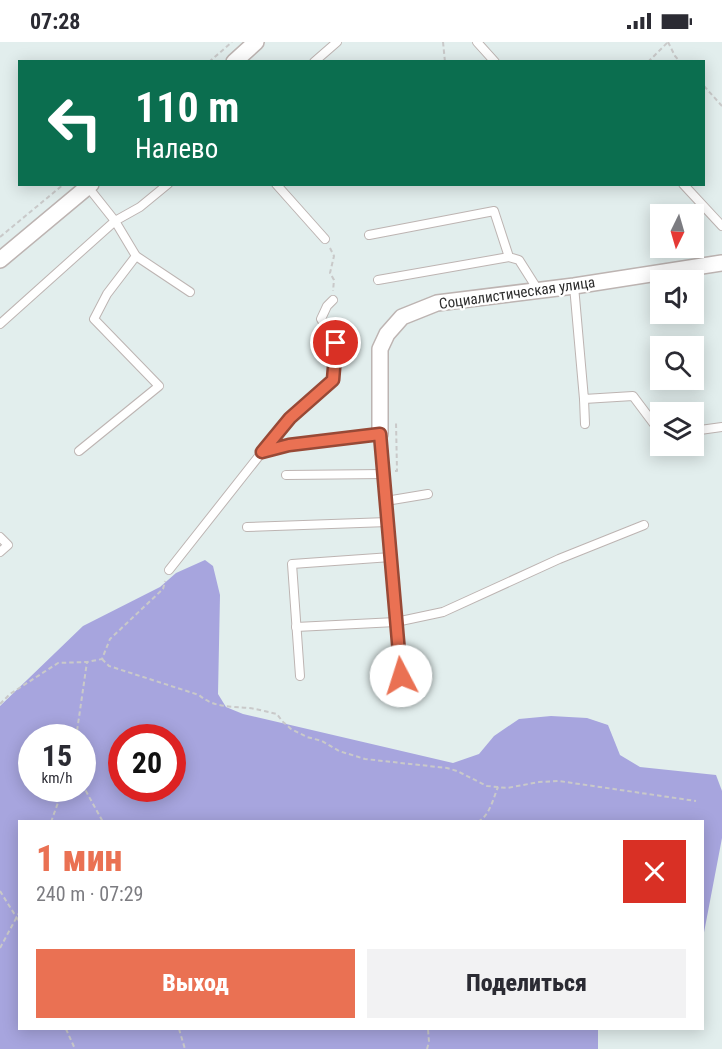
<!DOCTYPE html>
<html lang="ru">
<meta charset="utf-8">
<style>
body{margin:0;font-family:"Roboto Condensed",sans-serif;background:#f2f2f3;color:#2b2b33;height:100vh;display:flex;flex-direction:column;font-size:22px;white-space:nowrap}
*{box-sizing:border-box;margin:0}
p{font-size:20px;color:#7c7c81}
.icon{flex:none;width:33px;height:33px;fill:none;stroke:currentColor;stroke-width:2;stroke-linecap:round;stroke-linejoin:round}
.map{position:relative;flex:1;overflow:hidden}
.details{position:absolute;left:18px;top:778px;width:686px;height:210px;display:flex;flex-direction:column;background:#fff;border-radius:0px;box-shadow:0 3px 15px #0003}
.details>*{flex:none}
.banner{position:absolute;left:18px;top:18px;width:687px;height:126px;border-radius:0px;box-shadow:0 3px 15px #0003;background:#0b6e4f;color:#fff;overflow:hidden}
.needle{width:39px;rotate:185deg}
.tools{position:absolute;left:650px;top:162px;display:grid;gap:12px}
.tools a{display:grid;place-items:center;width:54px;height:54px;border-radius:0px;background:#fff;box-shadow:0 3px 15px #0003;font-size:30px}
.speed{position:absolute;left:18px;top:682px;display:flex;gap:12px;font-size:30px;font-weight:700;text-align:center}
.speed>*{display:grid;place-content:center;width:78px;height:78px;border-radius:50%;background:#fff;box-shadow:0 3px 15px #0003;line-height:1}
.speed small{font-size:15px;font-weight:400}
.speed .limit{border:9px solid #d22;background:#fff;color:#111}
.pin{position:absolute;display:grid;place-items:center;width:51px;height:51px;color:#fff;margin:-26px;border:3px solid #fff;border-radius:50%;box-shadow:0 2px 6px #0007}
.me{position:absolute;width:66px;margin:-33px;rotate:355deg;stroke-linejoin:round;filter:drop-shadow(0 0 4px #0008)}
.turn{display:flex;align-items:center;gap:21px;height:126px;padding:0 18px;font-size:27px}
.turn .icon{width:78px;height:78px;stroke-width:2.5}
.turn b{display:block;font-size:42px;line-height:51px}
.round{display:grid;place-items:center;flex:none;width:63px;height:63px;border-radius:0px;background:#f2f2f3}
.head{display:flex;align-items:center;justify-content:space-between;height:102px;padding:0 18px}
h1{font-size:36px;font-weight:800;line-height:45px;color:#ea7153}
.cta{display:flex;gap:12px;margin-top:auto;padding:12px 18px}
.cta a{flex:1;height:69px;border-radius:0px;background:#ea7153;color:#fff;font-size:24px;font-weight:800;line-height:69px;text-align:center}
.cta a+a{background:#f2f2f3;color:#2b2b33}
.status{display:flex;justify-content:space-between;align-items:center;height:42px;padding:0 30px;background:#fff;direction:ltr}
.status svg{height:16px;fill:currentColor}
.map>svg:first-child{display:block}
.green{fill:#a7a5de;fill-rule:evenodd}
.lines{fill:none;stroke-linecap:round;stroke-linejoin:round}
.service-casing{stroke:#bdb4b2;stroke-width:10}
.minor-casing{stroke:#bdb4b2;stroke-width:18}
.path{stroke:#c9c9c9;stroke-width:2;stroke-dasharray:4.5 3;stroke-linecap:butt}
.service{stroke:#fff;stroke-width:8}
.minor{stroke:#fff;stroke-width:15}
.route-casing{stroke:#984936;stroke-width:15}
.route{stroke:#ea7153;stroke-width:10}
.labels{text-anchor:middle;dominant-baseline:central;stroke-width:4.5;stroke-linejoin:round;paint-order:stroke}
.street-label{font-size:15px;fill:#2e2e2e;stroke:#fff}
</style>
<div class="status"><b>07:28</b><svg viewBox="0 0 49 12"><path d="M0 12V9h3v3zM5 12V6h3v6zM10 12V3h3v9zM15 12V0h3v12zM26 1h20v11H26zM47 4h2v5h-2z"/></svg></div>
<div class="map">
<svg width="722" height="1007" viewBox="0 0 722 1007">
<rect width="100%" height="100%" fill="#e2eeed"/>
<!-- green -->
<path class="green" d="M205 518 213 524 220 553 218 652 226 665 243 672 453 721 479 712 494 694 519 677 551 674 587 676 608 683 620 713 640 725 716 733 722 749V796L702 901V780H20V987H598V1007H0V664L83 584 160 545 176 531ZM32 696H82V747H32ZM122 696H172V747H122Z"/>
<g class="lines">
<!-- service casing -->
<g class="service-casing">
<g id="service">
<polyline points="477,0 495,20"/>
<polyline points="314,20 337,0"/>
<polyline points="276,142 325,197"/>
<polyline points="683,142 722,184"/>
<polyline points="88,145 115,179 136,214 190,250"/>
<polyline points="369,193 494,169 509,215 519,218 538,248"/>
<polyline points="378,238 509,215"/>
<polyline points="574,244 584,357 633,354 660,390"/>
<polyline points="0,282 115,179 140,165 168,142"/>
<polyline points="584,357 585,382"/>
<polyline points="693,389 722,385"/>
<polyline points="79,409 159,344 94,277 107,252 136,214"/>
<polyline points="262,410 289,403 380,392 401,634"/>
<polyline points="286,433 384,432"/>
<polyline points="386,459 428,452"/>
<polyline points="247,485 388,480"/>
<polyline points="0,495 8,503 0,510"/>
<polyline points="169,528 289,376 333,338 336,301 321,277 327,264 333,258"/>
<polyline points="296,585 396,580 443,570 559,517 644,483"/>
<polyline points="300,634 292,522 391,515"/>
</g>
</g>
<!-- minor casing -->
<g class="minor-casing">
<g id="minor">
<polyline points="234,20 256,0"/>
<polyline points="0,218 91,142"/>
<polyline points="380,392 380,307 387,292 402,275 437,261 574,244 722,221"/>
</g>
</g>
<!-- path -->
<g class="path">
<polyline points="443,0 445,20"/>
<polyline points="668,0 675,14 680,20"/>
<polyline points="209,20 232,0"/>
<polyline points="648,20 668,0"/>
<polyline points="704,44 722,64"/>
<polyline points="0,195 64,142"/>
<polyline points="330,206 334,214 330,231 334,238 333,249"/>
<polyline points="395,429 397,429 396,380"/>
<path d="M102 617 109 624 199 653C214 666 230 664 249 666 258 667 268 670 277 672L282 679 291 687 307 695 322 699 339 709 365 717 447 726 457 729 487 744 507 746 539 740 559 739 696 759"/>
<polyline points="0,662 10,652 58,621 87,620 102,617 110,597 163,547 165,539"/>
<polyline points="76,696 87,620"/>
<polyline points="82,742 103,780"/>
<polyline points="51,780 63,747"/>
<path d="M478 780C490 773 493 757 498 745"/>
<polyline points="0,849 20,881"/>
<polyline points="0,906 20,869"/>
<polyline points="66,987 75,1007"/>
<polyline points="179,987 185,1007"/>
<polyline points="427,1007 429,1000 428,987"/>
</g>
<!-- service -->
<use href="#service" class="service"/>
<!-- minor -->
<use href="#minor" class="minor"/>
</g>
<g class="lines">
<!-- route casing -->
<g class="route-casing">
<polyline id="route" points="336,301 333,338 290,376 262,410 289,403 380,392 401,634"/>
</g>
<!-- route -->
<use href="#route" class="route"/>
</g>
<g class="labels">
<!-- street labels -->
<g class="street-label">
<text transform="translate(517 251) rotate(-8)">Социалистическая улица</text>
</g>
</g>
</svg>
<div class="tools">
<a><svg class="needle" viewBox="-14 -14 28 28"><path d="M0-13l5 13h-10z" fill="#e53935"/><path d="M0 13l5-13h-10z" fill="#7c7c81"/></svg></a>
<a><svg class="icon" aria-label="sound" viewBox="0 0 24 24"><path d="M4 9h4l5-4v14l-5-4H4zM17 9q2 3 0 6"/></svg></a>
<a><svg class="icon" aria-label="search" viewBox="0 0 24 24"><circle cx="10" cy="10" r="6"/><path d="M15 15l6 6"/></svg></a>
<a><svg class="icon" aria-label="layers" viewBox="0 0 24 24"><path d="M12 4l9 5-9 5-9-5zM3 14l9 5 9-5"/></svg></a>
</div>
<div class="speed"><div>15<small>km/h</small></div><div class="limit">20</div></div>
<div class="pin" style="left:336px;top:301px;background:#d93025"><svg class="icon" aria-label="arrive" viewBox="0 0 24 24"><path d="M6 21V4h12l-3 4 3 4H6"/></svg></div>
<svg class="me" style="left:401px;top:634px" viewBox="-20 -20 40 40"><circle r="19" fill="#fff"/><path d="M0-13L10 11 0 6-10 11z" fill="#ea7153"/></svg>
<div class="banner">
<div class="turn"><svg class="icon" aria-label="left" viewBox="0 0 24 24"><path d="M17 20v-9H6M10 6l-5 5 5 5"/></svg><div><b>110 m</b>Налево</div></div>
</div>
<section class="details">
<div class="head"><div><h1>1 мин</h1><p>240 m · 07:29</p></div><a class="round" style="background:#d93025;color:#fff"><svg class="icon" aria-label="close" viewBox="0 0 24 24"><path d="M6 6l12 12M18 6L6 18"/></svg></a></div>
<div class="cta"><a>Выход</a><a>Поделиться</a></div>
</section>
</div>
